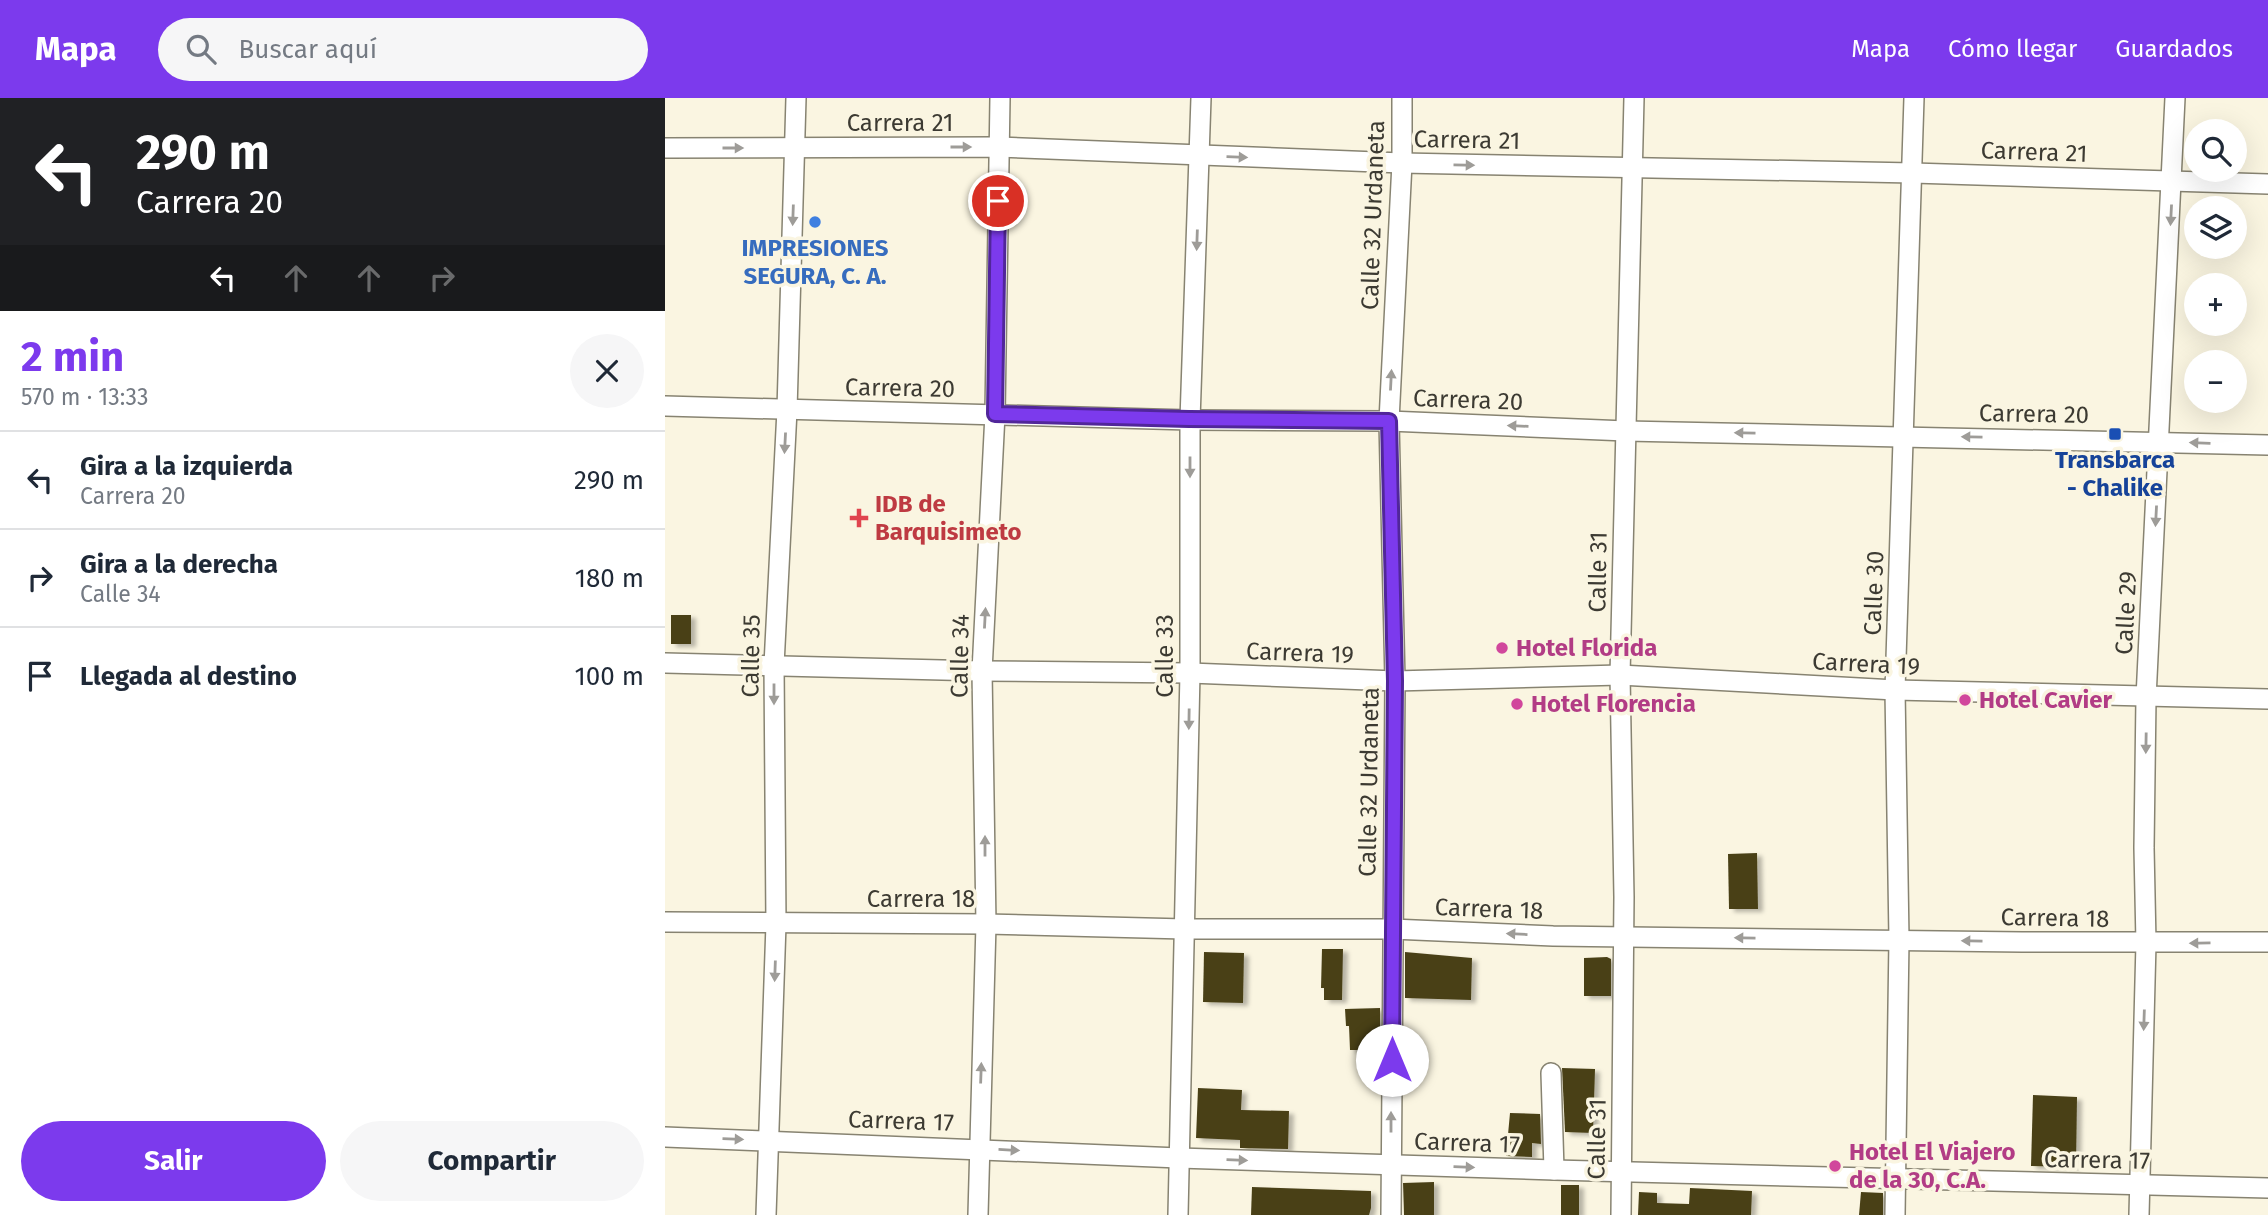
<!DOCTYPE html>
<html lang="es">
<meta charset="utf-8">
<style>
body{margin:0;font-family:"Fira Sans",sans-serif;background:#f6f6f7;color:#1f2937;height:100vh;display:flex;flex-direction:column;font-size:26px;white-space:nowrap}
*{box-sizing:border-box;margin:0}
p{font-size:23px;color:#747a83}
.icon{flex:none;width:38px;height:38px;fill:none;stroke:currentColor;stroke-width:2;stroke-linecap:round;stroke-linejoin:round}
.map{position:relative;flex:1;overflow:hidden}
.side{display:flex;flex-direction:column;background:#fff;width:665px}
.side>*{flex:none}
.guide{background:#202124;color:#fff;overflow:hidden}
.buttons{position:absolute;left:1519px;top:21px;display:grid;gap:14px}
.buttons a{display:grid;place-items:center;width:63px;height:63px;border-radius:50%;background:#fff;box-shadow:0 7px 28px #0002;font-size:35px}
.pin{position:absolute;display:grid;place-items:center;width:60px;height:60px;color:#fff;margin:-30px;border:4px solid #fff;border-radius:50%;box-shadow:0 2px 7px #0007}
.me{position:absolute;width:77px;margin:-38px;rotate:0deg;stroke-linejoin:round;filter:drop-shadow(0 0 5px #0008)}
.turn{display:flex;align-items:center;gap:24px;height:147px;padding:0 21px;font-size:32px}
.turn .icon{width:91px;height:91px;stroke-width:2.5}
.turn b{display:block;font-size:49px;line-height:60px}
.lanes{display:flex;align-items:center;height:66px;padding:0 21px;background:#0003;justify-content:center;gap:35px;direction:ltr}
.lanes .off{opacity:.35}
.round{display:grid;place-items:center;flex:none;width:74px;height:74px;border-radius:37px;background:#f6f6f7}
.headline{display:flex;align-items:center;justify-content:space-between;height:119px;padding:0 21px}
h1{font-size:42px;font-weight:700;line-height:52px;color:#7c3aed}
.action{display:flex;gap:14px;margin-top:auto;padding:14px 21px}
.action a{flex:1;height:80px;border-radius:42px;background:#7c3aed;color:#fff;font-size:28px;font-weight:700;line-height:80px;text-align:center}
.action a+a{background:#f6f6f7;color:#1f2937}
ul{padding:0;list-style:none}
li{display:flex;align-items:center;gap:21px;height:98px;padding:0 21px;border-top:2px solid #e0e1e3}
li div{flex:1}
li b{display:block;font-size:26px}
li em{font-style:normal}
header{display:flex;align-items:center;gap:42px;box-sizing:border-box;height:98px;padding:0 35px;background:#7c3aed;color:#fff}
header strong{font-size:33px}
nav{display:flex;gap:38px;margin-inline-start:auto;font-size:24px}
.search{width:490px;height:63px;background:#f6f6f7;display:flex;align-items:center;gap:18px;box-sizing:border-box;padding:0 24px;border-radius:38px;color:#747a83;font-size:26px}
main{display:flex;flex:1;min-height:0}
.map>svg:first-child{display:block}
.building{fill:#4a4119;filter:url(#shadow)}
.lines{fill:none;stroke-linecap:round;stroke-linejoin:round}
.minor-casing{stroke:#878371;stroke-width:22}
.minor{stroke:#fff;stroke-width:19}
.oneway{fill:#9e9c98}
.route-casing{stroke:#51269a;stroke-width:18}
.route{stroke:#7c3aed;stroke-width:12}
.shop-dot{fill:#3f7fe0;stroke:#faf5e1;stroke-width:2.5}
.transit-dot{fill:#1a4fb4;stroke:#faf5e1;stroke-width:2.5}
.health-dot{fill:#e0444e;stroke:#faf5e1;stroke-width:2.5}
.hotel-dot{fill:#d1479c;stroke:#faf5e1;stroke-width:2.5}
.labels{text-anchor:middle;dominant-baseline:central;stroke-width:7;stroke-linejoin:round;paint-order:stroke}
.street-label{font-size:24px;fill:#3c3a32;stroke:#faf5e1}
.shop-label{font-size:24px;font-weight:bold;fill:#366cbe;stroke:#faf5e1}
.transit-label{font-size:24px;font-weight:bold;fill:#164399;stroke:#faf5e1}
.health-label{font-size:24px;font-weight:bold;fill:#be3a42;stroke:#faf5e1;text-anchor:start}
.hotel-label{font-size:24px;font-weight:bold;fill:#b23c85;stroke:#faf5e1;text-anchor:start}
</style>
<header>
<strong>Mapa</strong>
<div class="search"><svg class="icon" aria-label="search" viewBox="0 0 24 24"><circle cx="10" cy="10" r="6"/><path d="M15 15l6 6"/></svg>Buscar aquí</div>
<nav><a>Mapa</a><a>Cómo llegar</a><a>Guardados</a></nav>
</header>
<main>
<section class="side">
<div class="guide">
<div class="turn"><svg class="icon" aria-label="left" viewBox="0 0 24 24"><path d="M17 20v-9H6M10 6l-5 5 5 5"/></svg><div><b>290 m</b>Carrera 20</div></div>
<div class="lanes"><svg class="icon" aria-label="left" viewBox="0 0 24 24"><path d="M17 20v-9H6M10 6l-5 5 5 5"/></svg><svg class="icon off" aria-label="ahead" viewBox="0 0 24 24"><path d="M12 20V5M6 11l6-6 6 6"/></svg><svg class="icon off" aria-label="ahead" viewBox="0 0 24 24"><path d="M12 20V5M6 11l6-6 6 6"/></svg><svg class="icon off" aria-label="right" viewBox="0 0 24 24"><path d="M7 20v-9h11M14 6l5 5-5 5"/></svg></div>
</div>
<div class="headline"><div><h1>2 min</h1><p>570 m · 13:33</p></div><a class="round"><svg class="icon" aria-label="close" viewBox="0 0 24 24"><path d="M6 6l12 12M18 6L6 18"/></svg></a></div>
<ul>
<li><svg class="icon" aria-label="left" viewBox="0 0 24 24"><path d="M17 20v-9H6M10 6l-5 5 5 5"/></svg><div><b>Gira a la izquierda</b><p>Carrera 20</p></div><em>290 m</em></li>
<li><svg class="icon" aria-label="right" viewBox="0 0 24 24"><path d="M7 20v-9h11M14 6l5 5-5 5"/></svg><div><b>Gira a la derecha</b><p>Calle 34</p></div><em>180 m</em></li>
<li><svg class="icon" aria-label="arrive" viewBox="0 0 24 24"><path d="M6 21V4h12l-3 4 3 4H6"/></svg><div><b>Llegada al destino</b></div><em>100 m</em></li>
</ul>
<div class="action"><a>Salir</a><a>Compartir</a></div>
</section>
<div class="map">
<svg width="1603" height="1117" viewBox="0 0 1603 1117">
<defs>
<filter id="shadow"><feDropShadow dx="5" dy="3" stdDeviation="2" flood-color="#0004"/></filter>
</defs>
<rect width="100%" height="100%" fill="#faf5e1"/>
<!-- building -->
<g class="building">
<rect x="6" y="517" width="20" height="29"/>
<polygon points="1092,755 1093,811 1064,811 1063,756"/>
<polygon points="657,851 678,851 677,902 659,902 659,890 656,890"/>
<polygon points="539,854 579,855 578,905 538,904"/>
<polygon points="740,854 807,860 806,902 740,900"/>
<polygon points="942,859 946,861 946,898 919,898 919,860"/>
<polygon points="715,910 715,952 685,952 684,928 681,928 680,911"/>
<polygon points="897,970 930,971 928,1035 900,1034"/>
<polygon points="533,990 577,992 576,1012 624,1013 623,1051 575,1050 575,1042 531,1040"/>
<polygon points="1368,997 1412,999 1411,1069 1366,1068"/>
<polygon points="845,1015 875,1016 876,1046 867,1045 867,1059 841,1058"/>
<polygon points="769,1084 769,1117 739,1117 738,1085"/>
<rect x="896" y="1087" width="18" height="30"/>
<polygon points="587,1089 706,1093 706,1110 704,1117 586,1117"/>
<polygon points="1025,1090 1087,1093 1086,1117 973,1117 974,1094 992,1095 992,1105 1024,1106"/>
<polygon points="1196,1094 1218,1095 1218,1117 1194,1117"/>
</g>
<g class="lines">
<!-- minor casing -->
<g class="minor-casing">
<g id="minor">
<polyline points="0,50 333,49 737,65 1248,75 1603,86"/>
<polyline points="0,308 525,322 724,323 961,333 1603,347"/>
<polyline points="0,565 317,573 525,575 730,583 955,577 1230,592 1603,601"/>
<polyline points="0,824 321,826 520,831 727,831 888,838 1357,844 1603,844"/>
<polyline points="886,975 889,1072"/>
<polyline points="0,1039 514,1060 889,1072 1603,1090"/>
<polyline points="101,1117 111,826 109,567 122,312 131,0"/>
<polyline points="313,1117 321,826 317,573 330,316 335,0"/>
<polyline points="513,1117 525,575 525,322 536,0"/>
<polyline points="726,1117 730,583 724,323 737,65 737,0"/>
<polyline points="956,1117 959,799 955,577 969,0"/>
<polyline points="1230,1117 1234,841 1230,592 1249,0"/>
<polyline points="1474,1117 1481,845 1479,750 1481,600 1510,0"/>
</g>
</g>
<!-- minor -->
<use href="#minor" class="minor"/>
</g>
<!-- one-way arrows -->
<defs><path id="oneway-solid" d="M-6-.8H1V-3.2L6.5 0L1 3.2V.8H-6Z" transform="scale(1.75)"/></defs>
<g class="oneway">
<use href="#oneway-solid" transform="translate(296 49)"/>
<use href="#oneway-solid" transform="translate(68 50)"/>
<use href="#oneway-solid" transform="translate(572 59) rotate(2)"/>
<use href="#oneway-solid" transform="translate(799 67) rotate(1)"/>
<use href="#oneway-solid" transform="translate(128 117) rotate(92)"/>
<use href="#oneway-solid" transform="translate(1506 117) rotate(93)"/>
<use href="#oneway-solid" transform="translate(532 142) rotate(92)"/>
<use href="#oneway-solid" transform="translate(726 282) rotate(-87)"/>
<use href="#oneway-solid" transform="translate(853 328) rotate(-178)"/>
<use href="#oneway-solid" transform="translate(1080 335) rotate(-179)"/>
<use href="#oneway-solid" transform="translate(1307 339) rotate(-179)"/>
<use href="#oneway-solid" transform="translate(120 345) rotate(93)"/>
<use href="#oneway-solid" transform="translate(1535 345) rotate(-178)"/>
<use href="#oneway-solid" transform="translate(525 369) rotate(90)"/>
<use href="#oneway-solid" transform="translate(1491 418) rotate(93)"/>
<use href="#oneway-solid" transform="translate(320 520) rotate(-87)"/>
<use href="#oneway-solid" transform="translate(109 596) rotate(90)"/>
<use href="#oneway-solid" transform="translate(524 621) rotate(91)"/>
<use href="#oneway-solid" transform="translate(1481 645) rotate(91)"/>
<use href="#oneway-solid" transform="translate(320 748) rotate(-90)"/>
<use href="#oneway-solid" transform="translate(852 836) rotate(-177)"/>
<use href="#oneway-solid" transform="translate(1080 840) rotate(-179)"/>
<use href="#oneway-solid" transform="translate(1307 843) rotate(-179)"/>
<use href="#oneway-solid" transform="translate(1535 845) rotate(179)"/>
<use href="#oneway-solid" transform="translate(110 873) rotate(92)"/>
<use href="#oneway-solid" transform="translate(1479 922) rotate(92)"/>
<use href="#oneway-solid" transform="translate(316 975) rotate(-88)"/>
<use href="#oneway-solid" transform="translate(726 1024) rotate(-90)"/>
<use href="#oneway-solid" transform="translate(68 1041) rotate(2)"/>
<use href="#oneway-solid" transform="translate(344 1052) rotate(3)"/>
<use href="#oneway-solid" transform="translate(572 1062) rotate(2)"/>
<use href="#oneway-solid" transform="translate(799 1069) rotate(2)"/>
</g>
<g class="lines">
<!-- route casing -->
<g class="route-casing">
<polyline id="route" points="333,103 330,316 524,321 724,323 730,583 727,962"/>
</g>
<!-- route -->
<use href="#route" class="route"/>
</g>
<!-- markers -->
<circle class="shop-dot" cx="150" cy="124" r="7"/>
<rect class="transit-dot" x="1443" y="329" width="14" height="14" rx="3.5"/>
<path class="health-dot" d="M190.5 409.5h7v7h7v7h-7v7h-7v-7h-7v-7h7z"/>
<g class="hotel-dot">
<circle cx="837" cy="550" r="7"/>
<circle cx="1300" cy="602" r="7"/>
<circle cx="852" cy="606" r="7"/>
<circle cx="1170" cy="1068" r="7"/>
</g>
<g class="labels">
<!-- street labels -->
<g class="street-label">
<text x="235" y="25">Carrera 21</text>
<text transform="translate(802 42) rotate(1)">Carrera 21</text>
<text transform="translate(1369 54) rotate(2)">Carrera 21</text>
<text transform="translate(708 117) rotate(-88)">Calle 32 Urdaneta</text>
<text transform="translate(235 290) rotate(1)">Carrera 20</text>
<text transform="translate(803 302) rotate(2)">Carrera 20</text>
<text transform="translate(1369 316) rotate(1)">Carrera 20</text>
<text transform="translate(933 474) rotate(-89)">Calle 31</text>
<text transform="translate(1209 495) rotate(-88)">Calle 30</text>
<text transform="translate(1461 515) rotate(-87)">Calle 29</text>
<text transform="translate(635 555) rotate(2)">Carrera 19</text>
<text transform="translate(86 558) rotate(-89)">Calle 35</text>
<text transform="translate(295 558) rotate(-89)">Calle 34</text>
<text transform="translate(500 558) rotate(-90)">Calle 33</text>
<text transform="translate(1201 566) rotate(3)">Carrera 19</text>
<text transform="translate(704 684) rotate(-89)">Calle 32 Urdaneta</text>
<text x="256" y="801">Carrera 18</text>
<text transform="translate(824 811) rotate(2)">Carrera 18</text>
<text transform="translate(1390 820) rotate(1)">Carrera 18</text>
<text transform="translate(236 1023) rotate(2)">Carrera 17</text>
<text transform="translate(932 1041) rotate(-89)">Calle 31</text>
<text transform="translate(802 1045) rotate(2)">Carrera 17</text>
<text transform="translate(1432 1062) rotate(1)">Carrera 17</text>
</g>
<!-- shop labels -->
<g class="shop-label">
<text x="150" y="150">IMPRESIONES<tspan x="150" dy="28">SEGURA, C. A.</tspan></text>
</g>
<!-- transit labels -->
<g class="transit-label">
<text x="1450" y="362">Transbarca<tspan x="1450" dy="28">- Chalike</tspan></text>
</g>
<!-- health labels -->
<g class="health-label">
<text x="210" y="406">IDB de<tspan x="210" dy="28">Barquisimeto</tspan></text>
</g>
<!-- hotel labels -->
<g class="hotel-label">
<text x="851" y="550">Hotel Florida</text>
<text x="1314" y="602">Hotel Cavier</text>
<text x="866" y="606">Hotel Florencia</text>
<text x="1184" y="1054">Hotel El Viajero<tspan x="1184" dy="28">de la 30, C.A.</tspan></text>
</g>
</g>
</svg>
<div class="buttons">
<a><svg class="icon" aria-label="search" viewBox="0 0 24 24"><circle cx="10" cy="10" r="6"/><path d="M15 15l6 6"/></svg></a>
<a><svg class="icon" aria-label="layers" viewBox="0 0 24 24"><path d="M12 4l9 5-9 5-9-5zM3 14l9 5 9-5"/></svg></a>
<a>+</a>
<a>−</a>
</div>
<div class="pin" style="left:333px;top:103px;background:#d93025"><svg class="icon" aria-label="arrive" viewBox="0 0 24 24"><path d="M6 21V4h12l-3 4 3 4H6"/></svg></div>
<svg class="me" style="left:727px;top:962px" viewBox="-20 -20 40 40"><circle r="19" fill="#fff"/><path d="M0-13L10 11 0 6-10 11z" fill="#7c3aed"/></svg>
</div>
</main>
